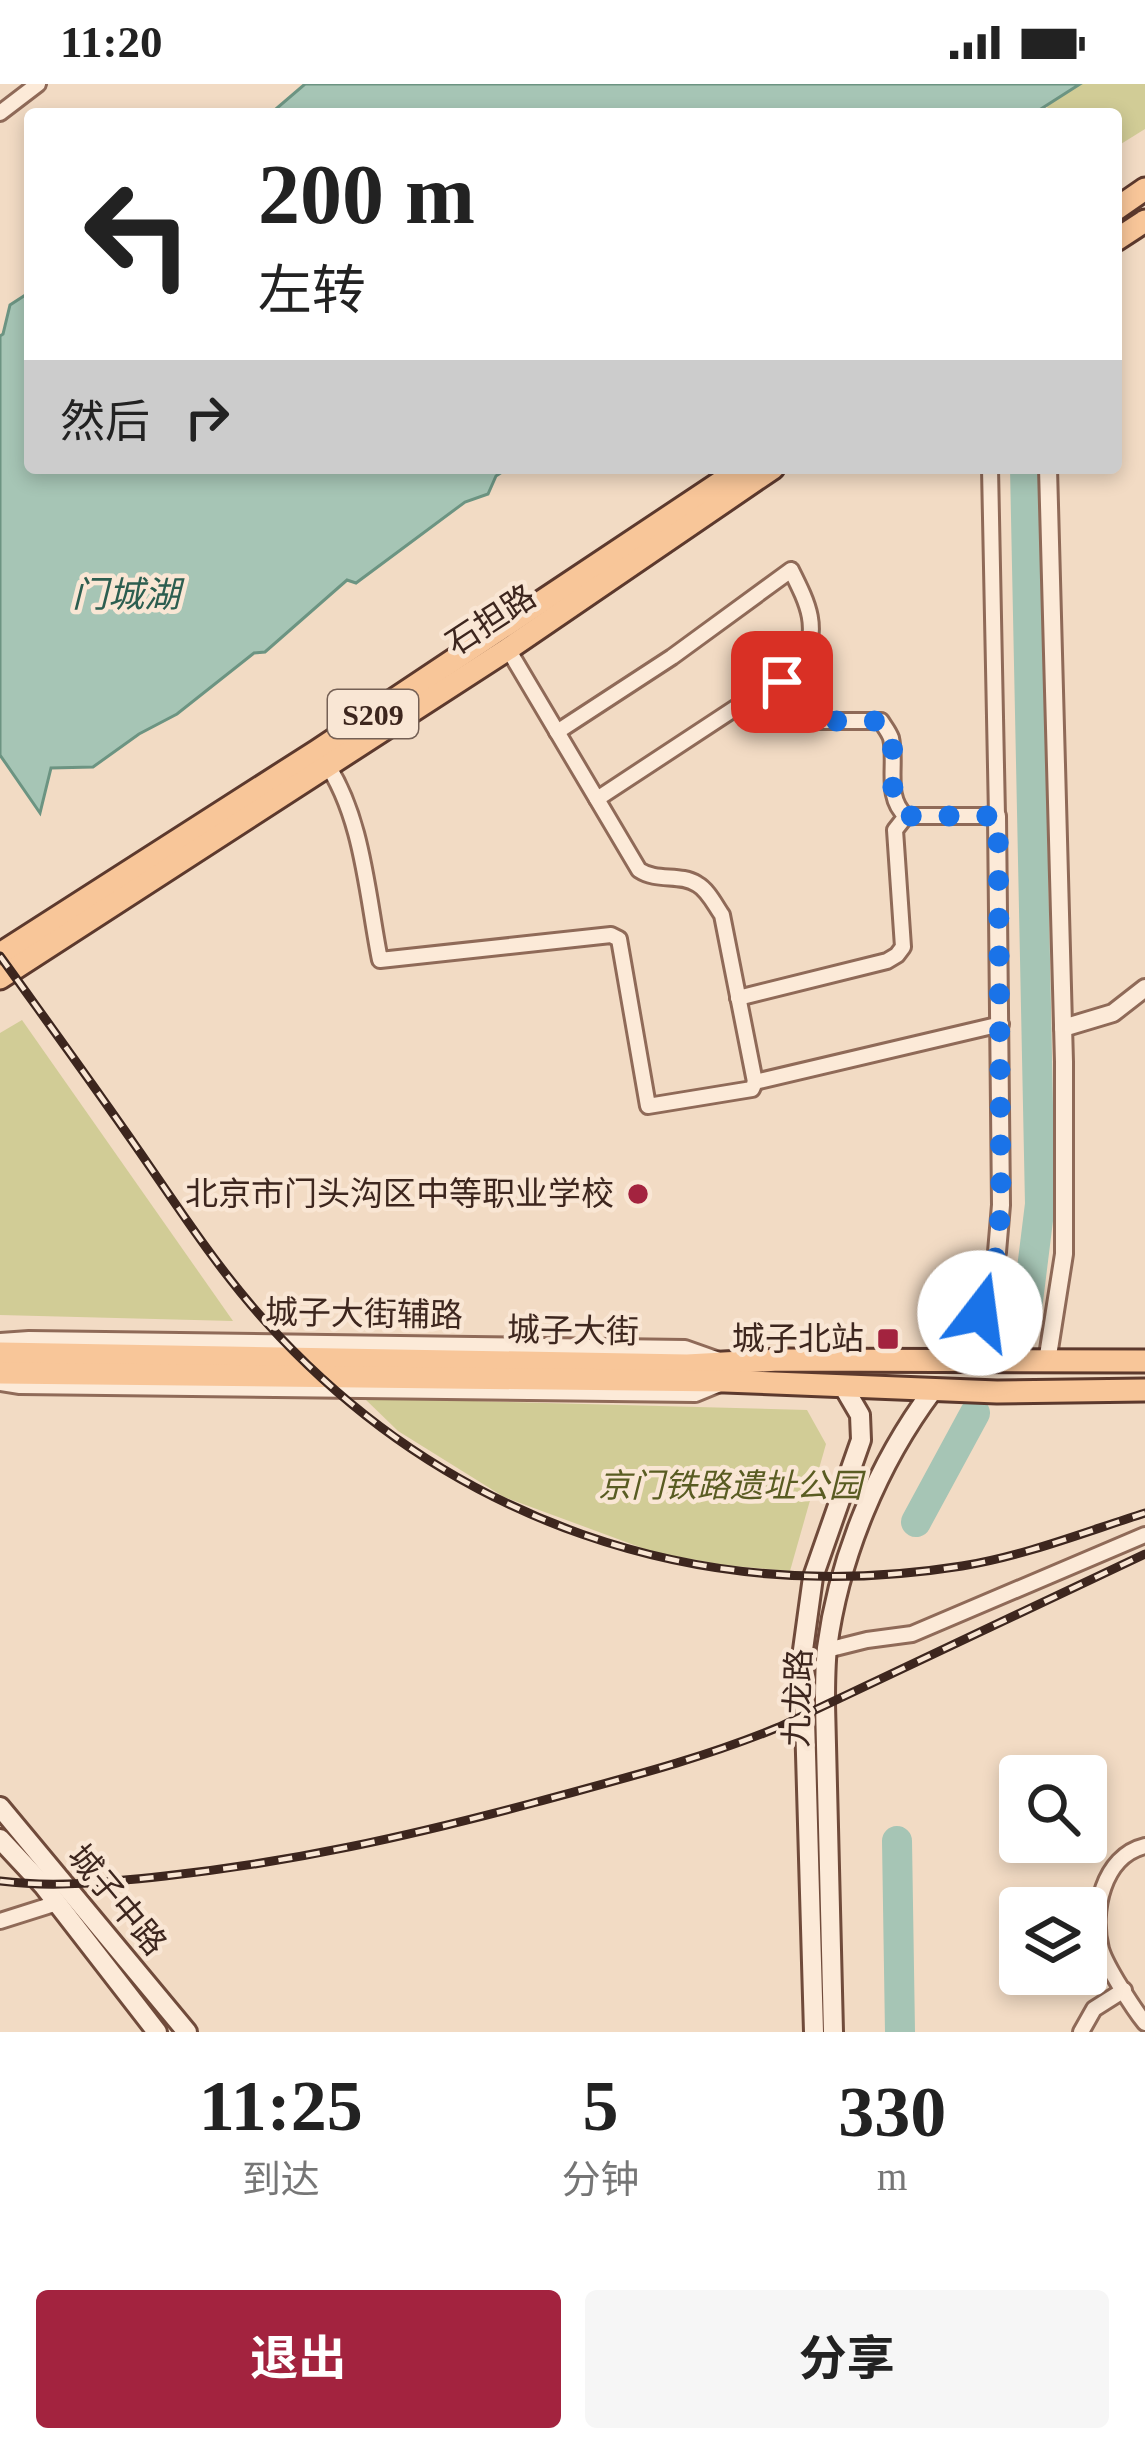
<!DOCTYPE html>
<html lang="zh">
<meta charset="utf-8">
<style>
body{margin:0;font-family:"Times New Roman","Noto Sans SC",serif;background:#f6f6f6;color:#222;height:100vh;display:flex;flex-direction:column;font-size:45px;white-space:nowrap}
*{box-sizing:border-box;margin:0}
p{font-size:39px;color:#767676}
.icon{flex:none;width:66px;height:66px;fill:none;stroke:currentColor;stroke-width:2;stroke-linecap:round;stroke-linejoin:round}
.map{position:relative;height:1948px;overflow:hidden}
.details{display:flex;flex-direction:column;background:#fff;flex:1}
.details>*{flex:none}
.hud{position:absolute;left:24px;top:24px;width:1098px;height:366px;border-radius:12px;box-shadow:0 6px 18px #0003;background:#fff;color:#222;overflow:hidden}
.tools{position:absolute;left:999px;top:1671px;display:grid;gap:24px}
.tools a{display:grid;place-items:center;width:108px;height:108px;border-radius:12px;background:#fff;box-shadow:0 6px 18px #0003;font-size:60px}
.pin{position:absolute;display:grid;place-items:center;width:102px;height:102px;color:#fff;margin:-51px;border-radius:24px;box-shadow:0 6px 18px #0006}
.me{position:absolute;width:132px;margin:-66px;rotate:15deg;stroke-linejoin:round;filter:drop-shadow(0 0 9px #0008)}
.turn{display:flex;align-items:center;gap:42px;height:252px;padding:0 36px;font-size:54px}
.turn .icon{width:156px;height:156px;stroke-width:2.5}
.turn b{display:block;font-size:84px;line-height:102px}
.then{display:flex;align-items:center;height:114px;padding:0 36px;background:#0003;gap:24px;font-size:45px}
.eta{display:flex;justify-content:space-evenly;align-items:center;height:204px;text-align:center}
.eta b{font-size:72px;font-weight:700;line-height:84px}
.primary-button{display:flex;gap:24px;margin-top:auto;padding:24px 36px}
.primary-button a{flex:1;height:138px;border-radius:12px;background:#a3233f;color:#fff;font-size:48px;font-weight:700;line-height:138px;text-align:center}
.primary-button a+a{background:#f6f6f6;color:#222}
.status{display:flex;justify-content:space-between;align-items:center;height:84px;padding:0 60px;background:#fff;direction:ltr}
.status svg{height:33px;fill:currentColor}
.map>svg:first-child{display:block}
.green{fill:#d1cc96}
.water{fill:#a6c5b5;stroke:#6c9482;stroke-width:3}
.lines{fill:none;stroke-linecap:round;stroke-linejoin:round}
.river{stroke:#a6c5b5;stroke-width:30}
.minor-casing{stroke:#8f6a58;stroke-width:20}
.tertiary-casing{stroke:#8f6a58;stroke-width:22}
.secondary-casing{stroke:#704b3b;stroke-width:24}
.primary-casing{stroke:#5c392d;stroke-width:27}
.minor{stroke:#fcead8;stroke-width:14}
.tertiary{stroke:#fcead8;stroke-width:16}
.secondary{stroke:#fcead8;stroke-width:18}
.primary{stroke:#f8c699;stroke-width:21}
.rail-casing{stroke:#3d261e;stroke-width:9}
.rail{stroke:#f9e6d4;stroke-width:4.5;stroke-dasharray:14;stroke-linecap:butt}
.route{stroke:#1a73e8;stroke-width:21;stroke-dasharray:0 37.8}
.poi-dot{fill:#a3233f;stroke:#f9e6d4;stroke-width:4.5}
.labels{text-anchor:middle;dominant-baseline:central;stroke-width:9;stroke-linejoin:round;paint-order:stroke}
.shield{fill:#f9e6d4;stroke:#756055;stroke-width:3}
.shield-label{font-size:30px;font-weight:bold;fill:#3d261e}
.street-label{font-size:33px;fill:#3d261e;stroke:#f9e6d4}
.poi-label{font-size:33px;fill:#3d261e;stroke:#f9e6d4;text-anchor:end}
.park-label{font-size:33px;font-style:italic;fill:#595c22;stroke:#f9e6d4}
.water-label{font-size:36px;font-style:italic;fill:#2c5e50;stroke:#f9e6d4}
</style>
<div class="status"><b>11:20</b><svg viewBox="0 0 49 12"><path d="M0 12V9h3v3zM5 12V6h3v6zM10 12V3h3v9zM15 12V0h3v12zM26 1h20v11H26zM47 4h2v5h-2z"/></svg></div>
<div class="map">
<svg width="1145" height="1948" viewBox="0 0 1145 1948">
<rect width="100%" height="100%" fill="#f2dbc4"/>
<!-- green -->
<g class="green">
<polygon points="1080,0 1145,0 1145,45 1116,63 1116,30 1051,30 1046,21"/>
<polygon points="22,936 233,1237 0,1231 0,949"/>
<polygon points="364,1314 807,1326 826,1360 790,1487 723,1481 653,1468 504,1413 398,1347"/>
</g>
<!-- water -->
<g class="water">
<polygon points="305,0 1080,0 1033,30 270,30"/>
<polygon points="30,208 30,384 508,384 496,392 488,410 465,418 356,499 347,496 265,568 254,569 177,630 139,650 93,683 51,684 40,729 0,671 0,252 3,250 10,221"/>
</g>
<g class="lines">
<!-- river -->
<g class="river">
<polyline points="1025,384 1040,1120 1026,1233"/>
<polyline points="916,1438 975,1329"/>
<polyline points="897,1757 900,1948"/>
</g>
<!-- minor casing -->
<g class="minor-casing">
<g id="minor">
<polyline points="0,29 38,0"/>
<path d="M508 565 639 786C657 798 680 789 697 800 708 806 715 821 722 831L755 998"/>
<circle cx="794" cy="592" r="14"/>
<path d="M795 606 805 631 818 637H881C884 642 889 648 891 654 897 680 884 713 906 732H997L990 384"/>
<path d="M557 648 672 573 791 486C809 522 819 542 803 581"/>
<path d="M324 676C363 732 367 811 380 876L611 851 619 855 648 1022 752 1005 755 998 1001 940"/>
<polyline points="597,715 781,594"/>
<polyline points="738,914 887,877 897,871 903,863 895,746 906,732"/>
<polyline points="827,1566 867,1556 912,1550 1145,1451"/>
<path d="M1145 1762C1103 1772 1091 1828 1101 1865 1106 1882 1133 1924 1145 1939"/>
<polyline points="0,1837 57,1819"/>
<polyline points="1081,1948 1094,1925 1124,1906"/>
</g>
</g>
<!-- tertiary casing -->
<g class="tertiary-casing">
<g id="tertiary">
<polyline points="1063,944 1113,929 1145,904"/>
<polyline points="0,1258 29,1256 685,1265 719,1277"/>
<polyline points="965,1276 997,1168 1001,1121 997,732"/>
<polyline points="1047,1278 1064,1170 1064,978 1048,384"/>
<polyline points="0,1298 20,1301 695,1309 717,1300"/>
</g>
</g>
<!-- secondary casing -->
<g class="secondary-casing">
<g id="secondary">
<polyline points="0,1723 187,1948"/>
<polyline points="0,1755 43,1801 157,1948"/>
<polyline points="814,1948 803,1566 813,1493 861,1356 860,1331 843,1302"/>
<path d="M833 1948 825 1620C825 1602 825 1582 827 1564 839 1473 878 1379 933 1306"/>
</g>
</g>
<!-- primary casing -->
<g class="primary-casing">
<g id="primary">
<polyline points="1116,125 1145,105"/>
<polyline points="1116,156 1145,137"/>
<polyline points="0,870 317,667 742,384"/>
<polyline points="0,894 508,565 773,384"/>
<polyline points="0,1269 687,1281 779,1276 1145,1277"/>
<polyline points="0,1289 725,1297 997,1308 1145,1306"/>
</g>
</g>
<!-- minor -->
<use href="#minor" class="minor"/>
<!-- tertiary -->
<use href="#tertiary" class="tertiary"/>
<!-- secondary -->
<use href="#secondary" class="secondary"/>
<!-- primary -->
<use href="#primary" class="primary"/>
<!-- rail casing -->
<g class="rail-casing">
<g id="rail">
<path d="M0 872C46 936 92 999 137 1064 178 1123 217 1184 266 1238 446 1437 698 1524 962 1482 1024 1472 1085 1448 1145 1429"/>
<path d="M0 1797C55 1804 110 1798 165 1792 293 1778 409 1752 533 1719 617 1696 699 1676 779 1643L1145 1470"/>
</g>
</g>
<!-- rail -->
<use href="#rail" class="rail"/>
</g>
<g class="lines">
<!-- route -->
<path class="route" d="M782 598 788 604 795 606 805 631 818 637H881C884 642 889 648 891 654 897 680 884 713 906 732H998L1001 1121 997 1168 980 1229"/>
</g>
<!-- markers -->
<g class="poi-dot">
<circle cx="638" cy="1110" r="12"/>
<rect x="876" y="1243" width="24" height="24" rx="6"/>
</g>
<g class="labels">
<!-- shield labels -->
<rect class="shield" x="328" y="606" width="90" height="48" rx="9"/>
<g class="shield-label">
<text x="373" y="630">S209</text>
</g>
<!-- street labels -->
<g class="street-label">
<text transform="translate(491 536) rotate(-33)">石担路</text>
<text transform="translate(364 1230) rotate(1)">城子大街辅路</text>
<text transform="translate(573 1247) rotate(1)">城子大街</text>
<text transform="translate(798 1614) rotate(-88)">九龙路</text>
<text transform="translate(117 1816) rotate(50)">城子中路</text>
</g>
<!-- poi labels -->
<g class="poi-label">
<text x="614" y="1110">北京市门头沟区中等职业学校</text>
<text x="864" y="1255">城子北站</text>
</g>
<!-- park labels -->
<g class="park-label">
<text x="730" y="1402">京门铁路遗址公园</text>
</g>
<!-- water labels -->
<g class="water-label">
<text x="126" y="511">门城湖</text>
</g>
</g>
</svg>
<div class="tools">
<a><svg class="icon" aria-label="search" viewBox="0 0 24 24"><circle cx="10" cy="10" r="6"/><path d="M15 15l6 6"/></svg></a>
<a><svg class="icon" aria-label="layers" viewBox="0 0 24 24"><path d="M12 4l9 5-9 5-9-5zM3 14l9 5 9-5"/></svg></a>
</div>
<div class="pin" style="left:782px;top:598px;background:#d93025"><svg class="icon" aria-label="arrive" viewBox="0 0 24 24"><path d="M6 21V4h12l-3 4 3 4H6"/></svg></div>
<svg class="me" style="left:980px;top:1229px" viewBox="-20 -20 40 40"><circle r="19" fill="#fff"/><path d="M0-13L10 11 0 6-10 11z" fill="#1a73e8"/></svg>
<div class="hud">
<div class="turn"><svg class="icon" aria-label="left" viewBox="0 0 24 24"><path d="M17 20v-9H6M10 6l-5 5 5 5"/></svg><div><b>200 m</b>左转</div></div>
<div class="then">然后<svg class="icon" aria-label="right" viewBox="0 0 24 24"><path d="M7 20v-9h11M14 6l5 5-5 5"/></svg></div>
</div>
</div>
<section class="details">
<div class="eta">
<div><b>11:25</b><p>到达</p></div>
<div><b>5</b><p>分钟</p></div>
<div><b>330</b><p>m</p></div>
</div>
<div class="primary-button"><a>退出</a><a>分享</a></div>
</section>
